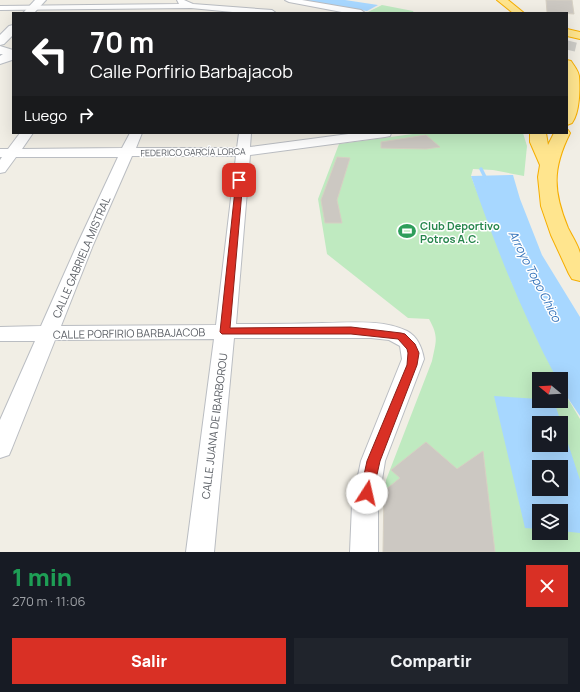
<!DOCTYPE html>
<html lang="es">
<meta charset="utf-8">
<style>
body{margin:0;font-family:Manrope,sans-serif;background:#20242c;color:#f1f3f6;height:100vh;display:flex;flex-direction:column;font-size:15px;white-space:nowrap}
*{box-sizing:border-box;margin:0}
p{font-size:13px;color:#9ea1a6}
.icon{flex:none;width:22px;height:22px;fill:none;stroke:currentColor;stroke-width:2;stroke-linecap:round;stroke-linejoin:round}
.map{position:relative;height:552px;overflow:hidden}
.sheet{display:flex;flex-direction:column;background:#171b24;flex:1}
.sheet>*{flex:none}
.banner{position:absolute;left:12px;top:12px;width:556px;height:122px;border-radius:0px;box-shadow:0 4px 16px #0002;background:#202124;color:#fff;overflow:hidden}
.needle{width:26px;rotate:288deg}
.tools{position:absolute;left:532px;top:372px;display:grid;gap:8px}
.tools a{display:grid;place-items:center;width:36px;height:36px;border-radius:0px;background:#171b24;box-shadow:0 4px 16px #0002;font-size:20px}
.pin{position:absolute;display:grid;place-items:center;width:34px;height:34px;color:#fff;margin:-17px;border-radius:8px;box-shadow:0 2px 6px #0006}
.me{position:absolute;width:44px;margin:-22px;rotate:10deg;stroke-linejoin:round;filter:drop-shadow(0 0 3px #0008)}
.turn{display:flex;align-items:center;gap:14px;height:84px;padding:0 12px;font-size:18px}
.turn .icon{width:52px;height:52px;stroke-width:2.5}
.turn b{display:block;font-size:28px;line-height:34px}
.then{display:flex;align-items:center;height:38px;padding:0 12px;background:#0003;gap:8px;font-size:15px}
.round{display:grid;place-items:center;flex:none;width:42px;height:42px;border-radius:0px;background:#20242c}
.summary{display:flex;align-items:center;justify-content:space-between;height:68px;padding:0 12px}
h1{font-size:24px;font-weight:800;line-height:30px;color:#1e9e55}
.button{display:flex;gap:8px;margin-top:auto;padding:8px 12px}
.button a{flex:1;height:46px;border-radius:0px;background:#d93025;color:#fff;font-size:16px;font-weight:800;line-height:46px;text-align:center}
.button a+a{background:#20242c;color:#f1f3f6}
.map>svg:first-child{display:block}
.green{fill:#bfeac0;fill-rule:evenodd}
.water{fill:#a7d7ff;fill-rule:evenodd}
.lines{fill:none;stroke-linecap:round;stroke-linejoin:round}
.stream{stroke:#a7d7ff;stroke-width:3.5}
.building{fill:#ccc8c2;stroke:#d6d0c3}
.street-tunnel{stroke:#cccbc6;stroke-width:9;stroke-dasharray:9 4.5;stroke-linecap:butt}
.street-casing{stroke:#babdc2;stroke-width:2}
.secondary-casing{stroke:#babec4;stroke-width:2}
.highway-casing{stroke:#f6ae00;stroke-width:2}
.street{fill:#fff;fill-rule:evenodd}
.secondary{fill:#fff;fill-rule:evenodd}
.highway{fill:#ffe58e;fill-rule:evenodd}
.route{fill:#d93025;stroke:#8d1f18}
.labels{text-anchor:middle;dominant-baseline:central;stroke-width:3;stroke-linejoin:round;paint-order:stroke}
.far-street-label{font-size:9px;fill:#5d6167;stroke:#fff}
.leisure-label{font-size:11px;font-weight:bold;fill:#27864d;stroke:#fff;text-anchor:start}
.street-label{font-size:11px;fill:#5d6167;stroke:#fff}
.water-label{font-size:12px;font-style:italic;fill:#3876bc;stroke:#fff}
</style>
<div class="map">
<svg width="580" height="552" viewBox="0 0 580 552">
<rect width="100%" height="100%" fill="#f1eee5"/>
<!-- green -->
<g class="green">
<polygon points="382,5 413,11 414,13 368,12"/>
<path d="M420 133H523L527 146 524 176 493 170 473 169 471 176 512 283 557 379H539V401H561V387L580 419V552H386V480L432 361C436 341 439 337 429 319L408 318 327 254 318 199 339 144ZM539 423H561V445H539ZM539 467H561V489H539ZM539 511H561V533H539Z"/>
</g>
<!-- water -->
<g class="water">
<polygon points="300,0 345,0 378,5 367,11"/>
<path d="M513 175 520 199 542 255 580 317V416L563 391 561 387V379H557C522 314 495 245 471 176Z"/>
<path d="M494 396 539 399V401H554L580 480V533L561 531V511H539V529L525 528ZM539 423H561V445H539ZM539 467H561V489H539Z"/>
</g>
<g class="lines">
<!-- stream -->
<polyline class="stream" points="481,169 487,181"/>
</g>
<!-- building -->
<g class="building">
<polygon points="546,0 572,0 574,14 547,12"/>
<polygon points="426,135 440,147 426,149 381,148 381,142"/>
<polygon points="337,157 350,158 337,200 342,223 325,223 321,200"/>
<polygon points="426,442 457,469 483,451 495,552 383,552 384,491 400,478 391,470"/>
</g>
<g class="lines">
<!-- street-tunnel -->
<polyline class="street-tunnel" points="567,45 580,48"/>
<!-- street casing -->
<g class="street-casing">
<g id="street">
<polygon points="177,0 184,0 193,4 272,10 276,13 243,13 191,8 0,10 0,6 179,4"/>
<polygon points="285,0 302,0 361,10 365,13 347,13 289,2"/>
<path d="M20 133H33L22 149 122 148 130 133H142L136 148H237L239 133H251L250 147 356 133H391L390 136 385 137 250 155 236 324C264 324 293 324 322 323 348 323 382 319 407 331 418 337 422 348 424 359L385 461 378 505V552H350L352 505 361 461 402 359 400 346 389 340 371 338H234L214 552H186L214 339 55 340 12 448 9 455 0 458V420L35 341H0V327L41 326 77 245 118 157H16L5 172 0 173V160L2 157H0V149H8ZM132 156H236L216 325 61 326 93 245Z"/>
</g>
</g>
<!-- secondary casing -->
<g class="secondary-casing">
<g id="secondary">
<polygon points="35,0 46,0 34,13 23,13"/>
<polygon points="13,25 13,35 4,44 0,45 0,35 9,26"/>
<polygon points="0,46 13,50 12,60 0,64 0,56 3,54 0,54"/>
</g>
</g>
<!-- highway casing -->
<g class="highway-casing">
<g id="highway">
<polygon points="497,0 508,0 524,13 513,13"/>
<polygon points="567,29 580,32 580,39 567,36"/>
<path d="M567 60 571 61C574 66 578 70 579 76 580 88 580 112 572 123L567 125Z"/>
<path d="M568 130 570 133C552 169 553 191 568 228 572 236 578 245 580 253 580 261 580 272 580 281L572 279 569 274 551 235 541 206 538 177 540 165 530 142V133H546L548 145 554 133H567Z"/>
</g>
</g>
<!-- street -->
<use href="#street" class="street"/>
<!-- secondary -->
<use href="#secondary" class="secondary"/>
<!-- highway -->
<use href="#highway" class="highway"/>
</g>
<!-- route -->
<polygon class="route" points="239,177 243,180 230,328 351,327 401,333 405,334 415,344 419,353 417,365 380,461 372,497 367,499 362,497 360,493 367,461 407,365 408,353 407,349 398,339 351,334 222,334 220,332 236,180"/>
<!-- icons -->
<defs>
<g id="stadium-bare" transform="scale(1.38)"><path d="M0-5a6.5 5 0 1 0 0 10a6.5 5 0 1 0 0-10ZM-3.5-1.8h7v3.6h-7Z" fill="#2e9e5b" stroke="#fff" stroke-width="2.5" paint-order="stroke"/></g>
</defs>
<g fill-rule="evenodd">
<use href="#stadium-bare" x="407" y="231"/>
</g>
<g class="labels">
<!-- far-street labels -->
<g class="far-street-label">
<text transform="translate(193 152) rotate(-1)">FEDERICO GARCÍA LORCA</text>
</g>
<!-- leisure labels -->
<g class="leisure-label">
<text x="420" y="225">Club Deportivo<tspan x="420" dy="13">Potros A.C.</tspan></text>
</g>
<!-- street labels -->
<g class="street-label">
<text transform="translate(81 257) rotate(-67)">CALLE GABRIELA MISTRAL</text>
<text transform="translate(129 333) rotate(-1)">CALLE PORFIRIO BARBAJACOB</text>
<text transform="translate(214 426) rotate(-83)">CALLE JUANA DE IBARBOROU</text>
</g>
<!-- water labels -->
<g class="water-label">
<text transform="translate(535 276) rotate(63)">Arroyo Topo Chico</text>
</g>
</g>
</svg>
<div class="tools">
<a><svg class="needle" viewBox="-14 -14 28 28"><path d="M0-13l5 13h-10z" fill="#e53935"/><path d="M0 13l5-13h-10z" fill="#9ea1a6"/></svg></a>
<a><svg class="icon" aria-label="sound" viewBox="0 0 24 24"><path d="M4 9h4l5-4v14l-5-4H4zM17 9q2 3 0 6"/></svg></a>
<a><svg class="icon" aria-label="search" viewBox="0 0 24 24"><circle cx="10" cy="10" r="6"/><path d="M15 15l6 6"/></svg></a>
<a><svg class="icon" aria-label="layers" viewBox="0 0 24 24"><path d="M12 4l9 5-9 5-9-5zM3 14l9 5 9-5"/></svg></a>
</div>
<div class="pin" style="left:239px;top:180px;background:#d93025"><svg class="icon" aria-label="arrive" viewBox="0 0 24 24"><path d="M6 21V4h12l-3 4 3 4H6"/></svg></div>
<svg class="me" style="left:367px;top:493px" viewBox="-20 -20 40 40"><circle r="19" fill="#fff"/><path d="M0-13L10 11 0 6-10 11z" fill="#d93025"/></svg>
<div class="banner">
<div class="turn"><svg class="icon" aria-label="left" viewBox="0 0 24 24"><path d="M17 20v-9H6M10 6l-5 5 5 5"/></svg><div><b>70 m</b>Calle Porfirio Barbajacob</div></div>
<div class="then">Luego<svg class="icon" aria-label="right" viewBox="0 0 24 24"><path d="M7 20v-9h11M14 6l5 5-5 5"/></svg></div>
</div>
</div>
<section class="sheet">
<div class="summary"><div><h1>1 min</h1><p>270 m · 11:06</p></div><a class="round" style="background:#d93025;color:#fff"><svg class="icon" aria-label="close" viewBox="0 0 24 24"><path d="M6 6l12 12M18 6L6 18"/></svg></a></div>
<div class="button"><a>Salir</a><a>Compartir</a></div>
</section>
